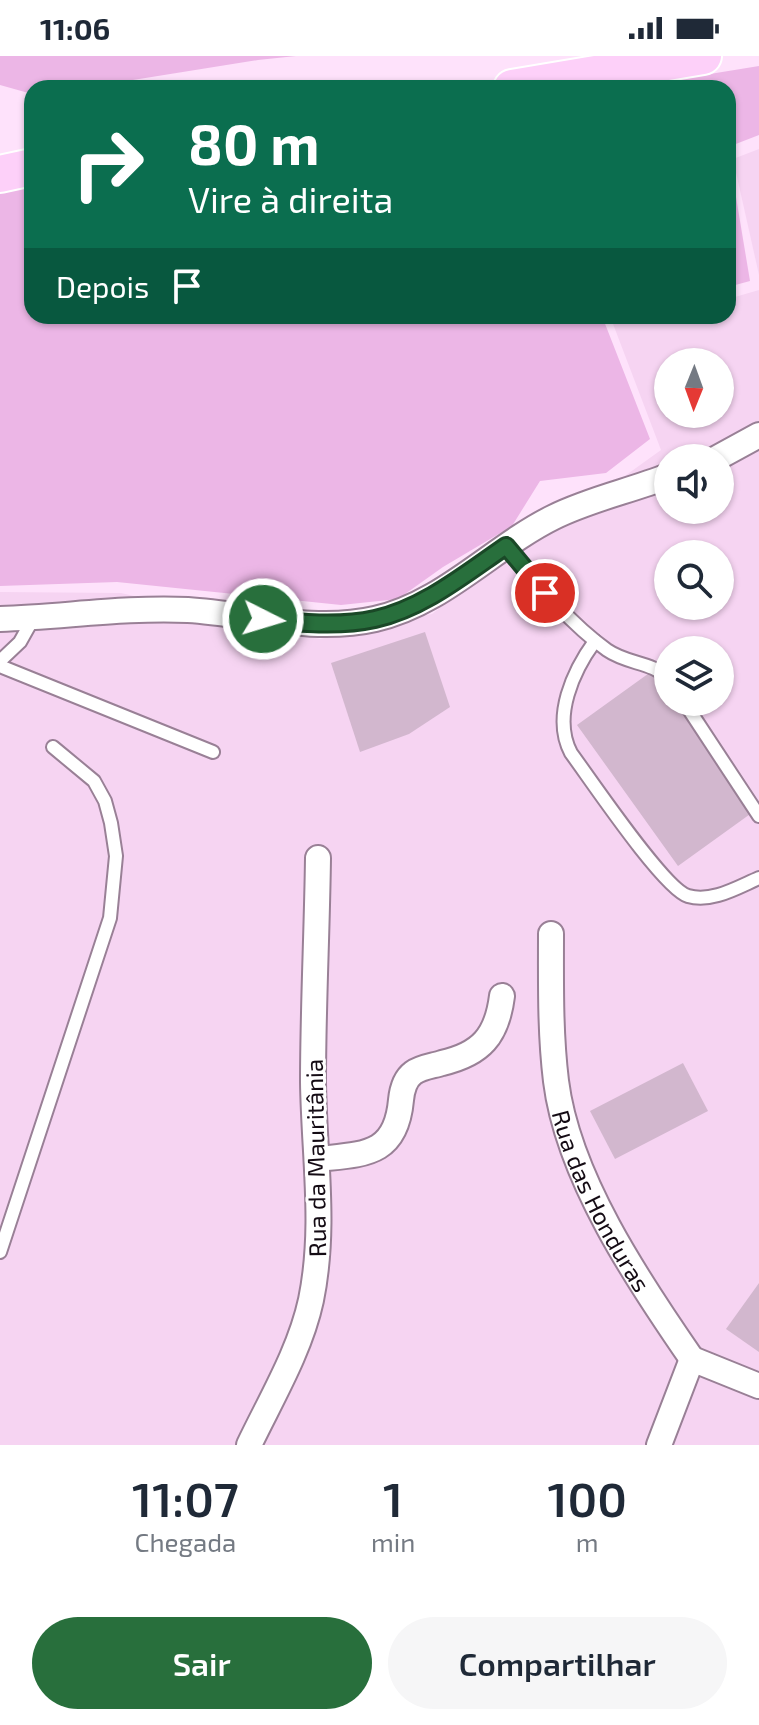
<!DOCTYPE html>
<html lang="pt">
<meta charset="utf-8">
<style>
body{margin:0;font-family:"Exo 2",sans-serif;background:#f6f6f7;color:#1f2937;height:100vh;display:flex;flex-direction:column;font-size:30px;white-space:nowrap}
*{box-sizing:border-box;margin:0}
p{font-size:26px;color:#747a83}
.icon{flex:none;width:44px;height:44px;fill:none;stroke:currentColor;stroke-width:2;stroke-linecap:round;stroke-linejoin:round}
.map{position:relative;height:1389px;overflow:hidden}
.side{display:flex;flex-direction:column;background:#fff;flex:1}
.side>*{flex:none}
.top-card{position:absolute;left:24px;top:24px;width:712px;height:244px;border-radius:24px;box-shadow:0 2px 6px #0004;background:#0b6e4f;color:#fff;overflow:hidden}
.needle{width:52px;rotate:181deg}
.fabs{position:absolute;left:654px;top:292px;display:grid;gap:16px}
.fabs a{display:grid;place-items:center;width:80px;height:80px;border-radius:50%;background:#fff;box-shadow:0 2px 6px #0004;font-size:40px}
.pin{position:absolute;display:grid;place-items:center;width:68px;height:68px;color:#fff;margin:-34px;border:4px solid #fff;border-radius:50%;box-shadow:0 2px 8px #0007}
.me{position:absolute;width:88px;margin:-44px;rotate:95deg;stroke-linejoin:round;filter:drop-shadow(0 0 6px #0008)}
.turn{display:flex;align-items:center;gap:28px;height:168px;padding:0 32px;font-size:36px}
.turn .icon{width:104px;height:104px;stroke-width:2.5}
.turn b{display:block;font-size:56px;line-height:68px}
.then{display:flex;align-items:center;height:76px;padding:0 32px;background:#0003;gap:16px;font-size:30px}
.eta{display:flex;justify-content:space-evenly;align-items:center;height:136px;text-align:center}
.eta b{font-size:48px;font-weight:600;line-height:56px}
.action{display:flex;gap:16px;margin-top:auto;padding:16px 32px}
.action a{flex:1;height:92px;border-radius:48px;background:#286f3c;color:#fff;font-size:32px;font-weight:600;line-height:92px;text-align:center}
.action a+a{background:#f6f6f7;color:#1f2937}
.status{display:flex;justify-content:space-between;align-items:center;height:56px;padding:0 40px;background:#fff;direction:ltr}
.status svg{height:22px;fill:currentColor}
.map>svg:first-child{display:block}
.built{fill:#f6d4f2;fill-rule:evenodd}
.green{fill:#ecb6e6}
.building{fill:#d2b7ce}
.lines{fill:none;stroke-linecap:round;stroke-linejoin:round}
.service-casing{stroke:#998096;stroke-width:16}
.minor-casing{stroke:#998096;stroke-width:28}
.primary-casing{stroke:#fff;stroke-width:40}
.service{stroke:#fff;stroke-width:12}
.minor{stroke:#fff;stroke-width:24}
.primary{stroke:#fdd0f9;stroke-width:36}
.route-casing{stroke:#1a4827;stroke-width:20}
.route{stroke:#286f3c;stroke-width:14}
.labels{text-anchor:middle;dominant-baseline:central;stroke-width:6;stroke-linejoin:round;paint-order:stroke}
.street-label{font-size:24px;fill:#140b14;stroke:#fff}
</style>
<div class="status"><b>11:06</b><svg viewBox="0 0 49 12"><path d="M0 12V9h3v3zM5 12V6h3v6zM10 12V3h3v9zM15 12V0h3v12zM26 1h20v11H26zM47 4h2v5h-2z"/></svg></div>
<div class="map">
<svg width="759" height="1389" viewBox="0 0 759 1389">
<rect width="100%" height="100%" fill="#fee2fb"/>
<!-- built -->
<g class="built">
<polygon points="759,93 759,219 733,103"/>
<path d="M759 234V1389H0V536L121 537 320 583 432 558 499 506 551 473 661 394 610 260H728V243ZM668 306H720V358H668ZM668 402H720V454H668ZM668 498H720V550H668ZM668 594H720V646H668Z"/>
</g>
<!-- green -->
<g class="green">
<polygon points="0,0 296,0 258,4 83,32 32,32 32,38 0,29"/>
<polygon points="759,10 759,79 728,91 728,32 624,32"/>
<polygon points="728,93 750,225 728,231"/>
<polygon points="32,127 32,260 602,260 650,383 606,417 540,425 512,470 443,511 398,543 341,549 117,526 0,530 0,133"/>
</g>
<!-- building -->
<g class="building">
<polygon points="425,576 450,651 409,678 360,696 331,607"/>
<polygon points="652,615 668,638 668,646 674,646 753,756 678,810 577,669"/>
<polygon points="683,1007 708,1055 615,1103 590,1055"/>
<polygon points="759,1227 759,1296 726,1273"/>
</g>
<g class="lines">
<!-- service casing -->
<g class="service-casing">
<g id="service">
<path d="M506 490C536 526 568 566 607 594 627 608 652 606 668 622"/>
<path d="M595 585C573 615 552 661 571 697 591 724 664 833 688 840 712 847 738 831 759 822"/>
<polyline points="0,605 20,586 34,561"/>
<polyline points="0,610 213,696"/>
<polyline points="684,646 759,760"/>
<polyline points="0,1196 110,862 116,800 111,767 105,745 94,725 53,691"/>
</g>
</g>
<!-- minor casing -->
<g class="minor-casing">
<g id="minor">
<polyline points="717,402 759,379"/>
<path d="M0 563C63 561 125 551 188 554 249 558 314 577 375 563 443 548 493 491 554 461 590 443 630 435 668 420"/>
<path id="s1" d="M551 878C551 927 550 976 556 1025 568 1121 638 1225 692 1303"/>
<path d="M318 1103C364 1098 396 1100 401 1044 402 1034 405 1023 413 1017 421 1011 433 1010 442 1007 481 998 497 980 502 940"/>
<polyline points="692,1303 759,1330"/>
<path d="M249 1389C271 1343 300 1295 311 1244 326 1171 314 1100 313 1026 313 952 317 876 318 802"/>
<polyline points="659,1389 692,1303"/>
</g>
</g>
<!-- primary casing -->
<g class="primary-casing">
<g id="primary">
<polyline points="512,32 703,0"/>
<polyline points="0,118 32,111"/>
</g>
</g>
<!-- service -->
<use href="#service" class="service"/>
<!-- minor -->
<use href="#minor" class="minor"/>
<!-- primary -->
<use href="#primary" class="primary"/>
</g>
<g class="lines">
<!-- route casing -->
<g class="route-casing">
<path id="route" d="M263 563C299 567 339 571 375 563 424 552 465 518 506 490L545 537"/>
</g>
<!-- route -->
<use href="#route" class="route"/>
</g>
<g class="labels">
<!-- street labels -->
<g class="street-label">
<text transform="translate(315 1102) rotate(-91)">Rua da Mauritânia</text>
<text stroke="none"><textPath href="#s1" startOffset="276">Rua das Honduras</textPath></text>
</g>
</g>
</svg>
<div class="fabs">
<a><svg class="needle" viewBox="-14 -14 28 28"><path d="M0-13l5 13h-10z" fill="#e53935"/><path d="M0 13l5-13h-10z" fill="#747a83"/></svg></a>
<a><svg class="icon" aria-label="sound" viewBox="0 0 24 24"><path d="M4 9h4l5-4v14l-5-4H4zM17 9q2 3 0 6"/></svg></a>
<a><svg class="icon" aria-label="search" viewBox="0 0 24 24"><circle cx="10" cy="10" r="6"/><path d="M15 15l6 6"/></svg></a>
<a><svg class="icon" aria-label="layers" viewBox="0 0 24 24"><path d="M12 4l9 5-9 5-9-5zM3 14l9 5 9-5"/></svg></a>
</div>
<div class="pin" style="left:545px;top:537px;background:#d93025"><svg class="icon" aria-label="arrive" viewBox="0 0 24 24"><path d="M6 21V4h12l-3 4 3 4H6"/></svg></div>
<svg class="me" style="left:263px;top:563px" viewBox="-20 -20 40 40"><circle r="17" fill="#286f3c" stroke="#fff" stroke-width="3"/><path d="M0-11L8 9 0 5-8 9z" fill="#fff"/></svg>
<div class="top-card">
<div class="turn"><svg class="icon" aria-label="right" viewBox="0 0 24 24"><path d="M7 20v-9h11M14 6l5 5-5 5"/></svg><div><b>80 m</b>Vire à direita</div></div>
<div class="then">Depois<svg class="icon" aria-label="arrive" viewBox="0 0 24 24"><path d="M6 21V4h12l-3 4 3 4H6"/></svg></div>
</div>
</div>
<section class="side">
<div class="eta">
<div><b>11:07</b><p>Chegada</p></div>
<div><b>1</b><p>min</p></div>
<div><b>100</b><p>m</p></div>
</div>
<div class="action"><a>Sair</a><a>Compartilhar</a></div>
</section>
